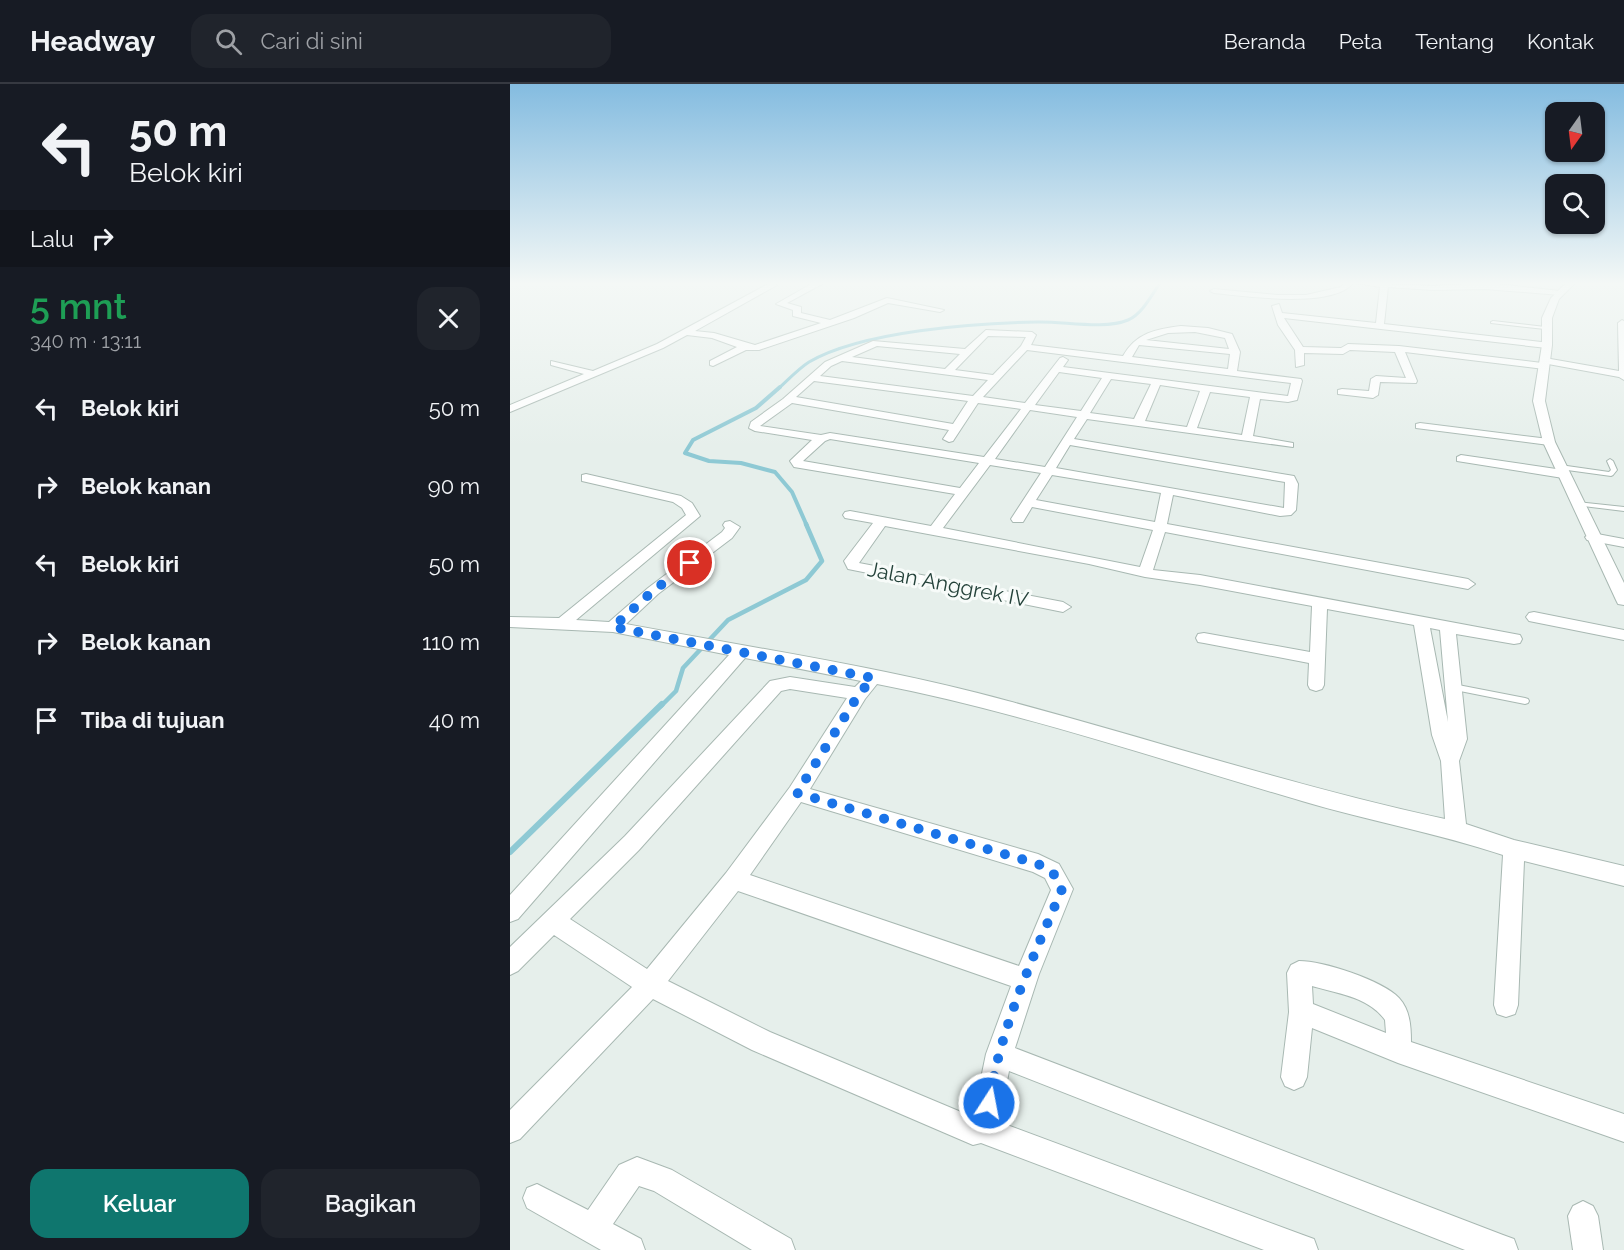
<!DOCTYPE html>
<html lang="id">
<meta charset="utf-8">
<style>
body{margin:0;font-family:Raleway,sans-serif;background:#20242c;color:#f1f3f6;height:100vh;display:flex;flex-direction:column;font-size:22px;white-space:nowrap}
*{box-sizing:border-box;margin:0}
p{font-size:20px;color:#9ea1a6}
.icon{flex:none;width:33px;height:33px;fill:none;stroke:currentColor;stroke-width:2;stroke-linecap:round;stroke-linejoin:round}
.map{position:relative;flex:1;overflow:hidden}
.sheet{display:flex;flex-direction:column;background:#171b24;width:510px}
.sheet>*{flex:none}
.banner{background:#171b24;color:#f1f3f6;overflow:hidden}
.needle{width:39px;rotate:194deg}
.fabs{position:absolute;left:1035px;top:18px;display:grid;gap:12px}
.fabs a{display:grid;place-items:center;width:60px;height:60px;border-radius:12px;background:#171b24;box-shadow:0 2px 4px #0004;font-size:30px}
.pin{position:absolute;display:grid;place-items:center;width:51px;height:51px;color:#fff;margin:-26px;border:3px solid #fff;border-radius:50%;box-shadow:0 2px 6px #0007}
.me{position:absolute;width:66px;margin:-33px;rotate:11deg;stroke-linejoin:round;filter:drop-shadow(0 0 4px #0008)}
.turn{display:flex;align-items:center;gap:21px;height:126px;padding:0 30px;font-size:27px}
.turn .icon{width:78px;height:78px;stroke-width:2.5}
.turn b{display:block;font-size:42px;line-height:51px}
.then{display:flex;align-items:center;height:57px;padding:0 30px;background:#0003;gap:12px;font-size:22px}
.round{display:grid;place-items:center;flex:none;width:63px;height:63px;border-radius:18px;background:#20242c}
.overview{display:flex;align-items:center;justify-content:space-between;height:102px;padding:0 30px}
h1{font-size:36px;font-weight:600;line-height:45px;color:#1e9e55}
.action{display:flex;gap:12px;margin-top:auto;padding:12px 30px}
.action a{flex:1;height:69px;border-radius:18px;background:#0f766e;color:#fff;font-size:24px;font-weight:600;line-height:69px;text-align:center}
.action a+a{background:#20242c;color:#f1f3f6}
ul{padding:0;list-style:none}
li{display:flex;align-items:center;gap:18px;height:78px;padding:0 30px}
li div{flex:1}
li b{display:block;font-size:22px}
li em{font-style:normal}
header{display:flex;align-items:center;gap:36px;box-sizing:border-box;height:84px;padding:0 30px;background:#171b24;border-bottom:2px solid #363941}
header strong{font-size:28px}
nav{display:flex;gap:33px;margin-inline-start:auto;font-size:21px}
.search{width:420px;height:54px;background:#20242c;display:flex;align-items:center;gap:15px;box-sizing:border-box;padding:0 21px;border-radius:18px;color:#9ea1a6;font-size:22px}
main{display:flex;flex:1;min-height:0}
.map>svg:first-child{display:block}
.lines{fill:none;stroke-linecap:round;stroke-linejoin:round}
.stream-far3{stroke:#8ec9d4;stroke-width:3}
.stream-far2{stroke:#8ec9d4;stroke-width:4}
.stream-far1{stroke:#8ec9d4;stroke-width:4.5}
.stream{stroke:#8ec9d4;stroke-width:6}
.service-casing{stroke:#a8b8b2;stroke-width:2}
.minor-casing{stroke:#a8b8b2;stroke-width:2}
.tertiary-casing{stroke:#a8b8b2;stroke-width:2}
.service{fill:#fff;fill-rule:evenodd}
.minor{fill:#fff;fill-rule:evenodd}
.tertiary{fill:#fff;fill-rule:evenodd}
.route{stroke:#1a73e8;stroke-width:10;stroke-dasharray:0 18}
.labels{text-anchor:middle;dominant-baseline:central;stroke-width:6;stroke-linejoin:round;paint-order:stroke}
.street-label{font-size:21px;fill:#24423a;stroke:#f7fbf9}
</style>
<header>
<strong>Headway</strong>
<div class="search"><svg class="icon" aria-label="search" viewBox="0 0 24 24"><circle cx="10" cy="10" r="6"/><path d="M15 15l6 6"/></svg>Cari di sini</div>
<nav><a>Beranda</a><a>Peta</a><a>Tentang</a><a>Kontak</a></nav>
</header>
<main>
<section class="sheet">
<div class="banner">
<div class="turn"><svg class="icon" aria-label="left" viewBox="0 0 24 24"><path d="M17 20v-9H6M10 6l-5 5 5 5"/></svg><div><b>50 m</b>Belok kiri</div></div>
<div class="then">Lalu<svg class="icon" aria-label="right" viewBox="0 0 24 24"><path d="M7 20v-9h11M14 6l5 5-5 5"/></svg></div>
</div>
<div class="overview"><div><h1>5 mnt</h1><p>340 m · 13:11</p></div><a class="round"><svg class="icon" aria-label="close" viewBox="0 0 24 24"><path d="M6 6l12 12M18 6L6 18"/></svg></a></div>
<ul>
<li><svg class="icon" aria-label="left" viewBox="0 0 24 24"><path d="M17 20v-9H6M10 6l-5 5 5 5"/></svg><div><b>Belok kiri</b></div><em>50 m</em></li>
<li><svg class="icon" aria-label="right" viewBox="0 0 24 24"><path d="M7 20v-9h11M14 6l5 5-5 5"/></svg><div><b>Belok kanan</b></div><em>90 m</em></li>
<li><svg class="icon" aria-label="left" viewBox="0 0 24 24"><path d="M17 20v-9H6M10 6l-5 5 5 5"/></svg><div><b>Belok kiri</b></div><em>50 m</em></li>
<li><svg class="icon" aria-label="right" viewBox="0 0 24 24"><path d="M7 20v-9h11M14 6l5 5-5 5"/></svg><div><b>Belok kanan</b></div><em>110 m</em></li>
<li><svg class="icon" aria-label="arrive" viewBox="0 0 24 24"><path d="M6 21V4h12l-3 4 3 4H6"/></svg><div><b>Tiba di tujuan</b></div><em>40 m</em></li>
</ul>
<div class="action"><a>Keluar</a><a>Bagikan</a></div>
</section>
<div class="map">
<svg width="1114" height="1166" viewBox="0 0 1114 1166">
<rect width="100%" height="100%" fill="#e6efeb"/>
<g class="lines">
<!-- stream-far3 -->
<path class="stream-far3" d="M268 305C278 296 288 285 299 278 352 247 466 239 527 238 553 237 594 246 618 236 632 230 641 212 650 199"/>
<!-- stream-far2 -->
<polyline class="stream-far2" points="270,303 246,324 183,356 175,369 199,377 231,379 265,388 282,408 297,442"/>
<!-- stream-far1 -->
<polyline class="stream-far1" points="151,622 166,607 173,584 218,536 296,496 312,477 296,440"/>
<!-- stream -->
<polyline class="stream" points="0,768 152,620"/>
<!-- service casing -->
<g class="service-casing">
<g id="service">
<polygon points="983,237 1035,243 1037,244 1035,245 981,239 981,238"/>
<polygon points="1100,375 1103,377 1107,386 1103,391 1101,392 1050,385 1047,383 1050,381 1099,388 1101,386 1097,377"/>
<polygon points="1067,418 1114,423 1114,427 1065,421 1064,420"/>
<polygon points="943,600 1015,614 1018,615 1019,617 1018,619 1015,620 940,605 939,603 940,601"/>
</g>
</g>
<!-- minor casing -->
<g class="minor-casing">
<g id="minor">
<polygon points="260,199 267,201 185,247 204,249 245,261 311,239 283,232 283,226 266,220 303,199 312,200 277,219 291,223 291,229 320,236 377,214 434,226 430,228 378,219 344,234 249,266 236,266 203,282 200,281 200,277 227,263 202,254 177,251 153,264 0,328 0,321 74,290 41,281 41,277 83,287 147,260"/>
<path d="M835 199H843C822 225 735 212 704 209L700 207 704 205 767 211H796L831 203Z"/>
<polygon points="846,199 923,202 977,199 1050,207 1054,209 1050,211 975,205 923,206 878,203 874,240 1040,259 1042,261 1037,264 774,234 793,263 831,264 838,260 889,262 1032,279 1032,275 1035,274 1109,287 1108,239 1112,236 1114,237 1114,296 1109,293 1038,280 1037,284 1034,285 895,268 907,297 906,299 870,298 868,311 863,314 828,310 828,306 832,305 859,307 861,295 866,292 896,294 885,268 840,266 833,270 794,269 794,281 786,283 785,266 768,241 762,222 769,220 772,229 866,239 870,203"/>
<path d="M671 242 698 244 722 250 730 268 727 287 791 295 792 297 787 316 778 318 750 315 743 352 783 359V363L577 335 564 355 784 392 788 400 786 426 781 431 770 432 663 411 657 440 958 495 965 500 958 505 655 448 643 486 690 491 1010 551 1012 555 1010 559 1004 560 946 550 957 655 949 677 956 740 1004 756 1114 782V802L1014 777 1008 921 1005 930 996 933 987 930 984 921 993 771C927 749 859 737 792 717 651 676 511 628 367 600L355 615 300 705 528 770 549 780 563 805 529 890 505 964 993 1151 1004 1155 1008 1166H955L499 987 489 1038 793 1151 804 1155 808 1166H754L471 1059 463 1061 242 966 143 915 10 1055 0 1059V1026L122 903 44 851 8 887 0 891V863L115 752 260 597 280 593 345 603 351 597 235 574 8 835 0 838V811L219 571 103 548 0 543V533L49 534 176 431 172 424 163 418 72 397V391L76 390 171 412 182 419 190 432 66 536 99 538 138 504 212 448 215 444 213 441 215 438 220 437 230 443 222 454 148 510 116 540C243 564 373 583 498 617 644 656 787 703 935 735L931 677 922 651 904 541 817 525 814 601 812 605 806 607 800 605 798 601 799 579 694 559 688 558 686 554 688 550 694 549 800 568 802 522 690 501 635 493 579 480 375 442 349 479 553 518 561 523 553 528 338 485 334 477 363 439 335 434 333 431 335 428 340 427 421 442 445 410 284 383 280 377 282 375 302 356 245 347 239 344 241 338 273 315 315 278 363 257 455 265 476 246 522 248 526 251 521 261 613 272C626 249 646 245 671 242ZM685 248 715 254 719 265 636 256 658 249ZM478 252 516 253 511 262 483 291 445 286ZM629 261 720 270 718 285 622 273ZM367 262 450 270 435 285 342 273ZM517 266 781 299 778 312 553 283 558 276 553 273 550 274 515 319 473 313ZM332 277 478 296 463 312 310 292 321 282ZM549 288 592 294 571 327 525 321ZM601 295 641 300 624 335 580 329ZM304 297 458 317 443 340 286 313ZM650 301 690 307 677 343 635 337ZM700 308 740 313 732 351 687 344ZM282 319 439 346 433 355 439 358 443 357 468 319 511 325 474 373 320 349 311 351 250 342ZM520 326 567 333 535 383 485 375ZM320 355 469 379 450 404 293 377 315 357ZM560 361 775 398 774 424 546 384ZM480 381 531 389 501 435 503 438H513L522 423 643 446 630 483 433 444ZM542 391 651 409 645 438 526 416ZM920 544 930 546 938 638ZM280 605 337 614 280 703 216 789 137 885 60 835 129 766 271 607ZM291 718 523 788 535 794 541 806 509 882 240 791ZM228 807 501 902 476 970 463 1033 260 948 158 897Z"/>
<polygon points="910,339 1039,355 1045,358 1039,361 906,344 906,340"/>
<polygon points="951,371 1053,386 1059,390 1053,394 947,377 947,373"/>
<polygon points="1082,449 1114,455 1114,463 1077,456 1075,453"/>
<polygon points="1024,528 1114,546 1114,556 1019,537 1016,533 1019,529"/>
<path d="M789 877C813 877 872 896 889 914 900 926 901 942 901 958L1114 1030V1058L888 979 802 944 797 993 793 1002 784 1006 775 1002 771 993 779 928 777 889 781 881ZM802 902C826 909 859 913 875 936L876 949 803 920Z"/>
<polygon points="127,1073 162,1086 281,1155 285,1166 242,1166 144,1107 129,1102 103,1140 131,1155 135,1166 91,1166 17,1124 13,1114 17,1104 27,1100 78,1126 109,1081"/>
<polygon points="1073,1117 1083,1122 1088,1132 1093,1166 1063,1166 1058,1132 1063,1122"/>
</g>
</g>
<!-- tertiary casing -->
<g class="tertiary-casing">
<polygon id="tertiary" points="1056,199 1065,199 1049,215 1042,234 1042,261 1035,317 1045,358 1114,499 1114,521 1108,520 1106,516 1033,358 1023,317 1032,261 1032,234 1041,214"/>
</g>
<!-- service -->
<use href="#service" class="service"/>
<!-- minor -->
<use href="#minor" class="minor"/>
<!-- tertiary -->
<use href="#tertiary" class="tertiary"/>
</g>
<!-- sky -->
<linearGradient id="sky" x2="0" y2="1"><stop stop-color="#84bce0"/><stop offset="0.55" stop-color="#f4f8f6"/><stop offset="1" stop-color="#f4f8f6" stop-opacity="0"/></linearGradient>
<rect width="1114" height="363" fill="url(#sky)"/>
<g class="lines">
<!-- route -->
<path class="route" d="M180 479 143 507 103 543 363 594 349 610 287 709 528 780 542 787 552 805C523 874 490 944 479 1019"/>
</g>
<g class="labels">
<!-- street labels -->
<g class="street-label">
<text transform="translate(438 500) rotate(11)">Jalan Anggrek IV</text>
</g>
</g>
</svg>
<div class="fabs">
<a><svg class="needle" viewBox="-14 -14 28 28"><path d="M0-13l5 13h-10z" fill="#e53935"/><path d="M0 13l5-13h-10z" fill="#9ea1a6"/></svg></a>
<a><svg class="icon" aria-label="search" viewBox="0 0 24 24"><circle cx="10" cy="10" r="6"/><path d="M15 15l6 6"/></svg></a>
</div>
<div class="pin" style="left:180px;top:479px;background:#d93025"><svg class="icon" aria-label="arrive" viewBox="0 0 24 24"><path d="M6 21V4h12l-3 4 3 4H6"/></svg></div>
<svg class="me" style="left:479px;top:1019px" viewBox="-20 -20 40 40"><circle r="17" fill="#1a73e8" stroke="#fff" stroke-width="3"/><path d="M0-11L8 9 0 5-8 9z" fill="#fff"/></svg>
</div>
</main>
